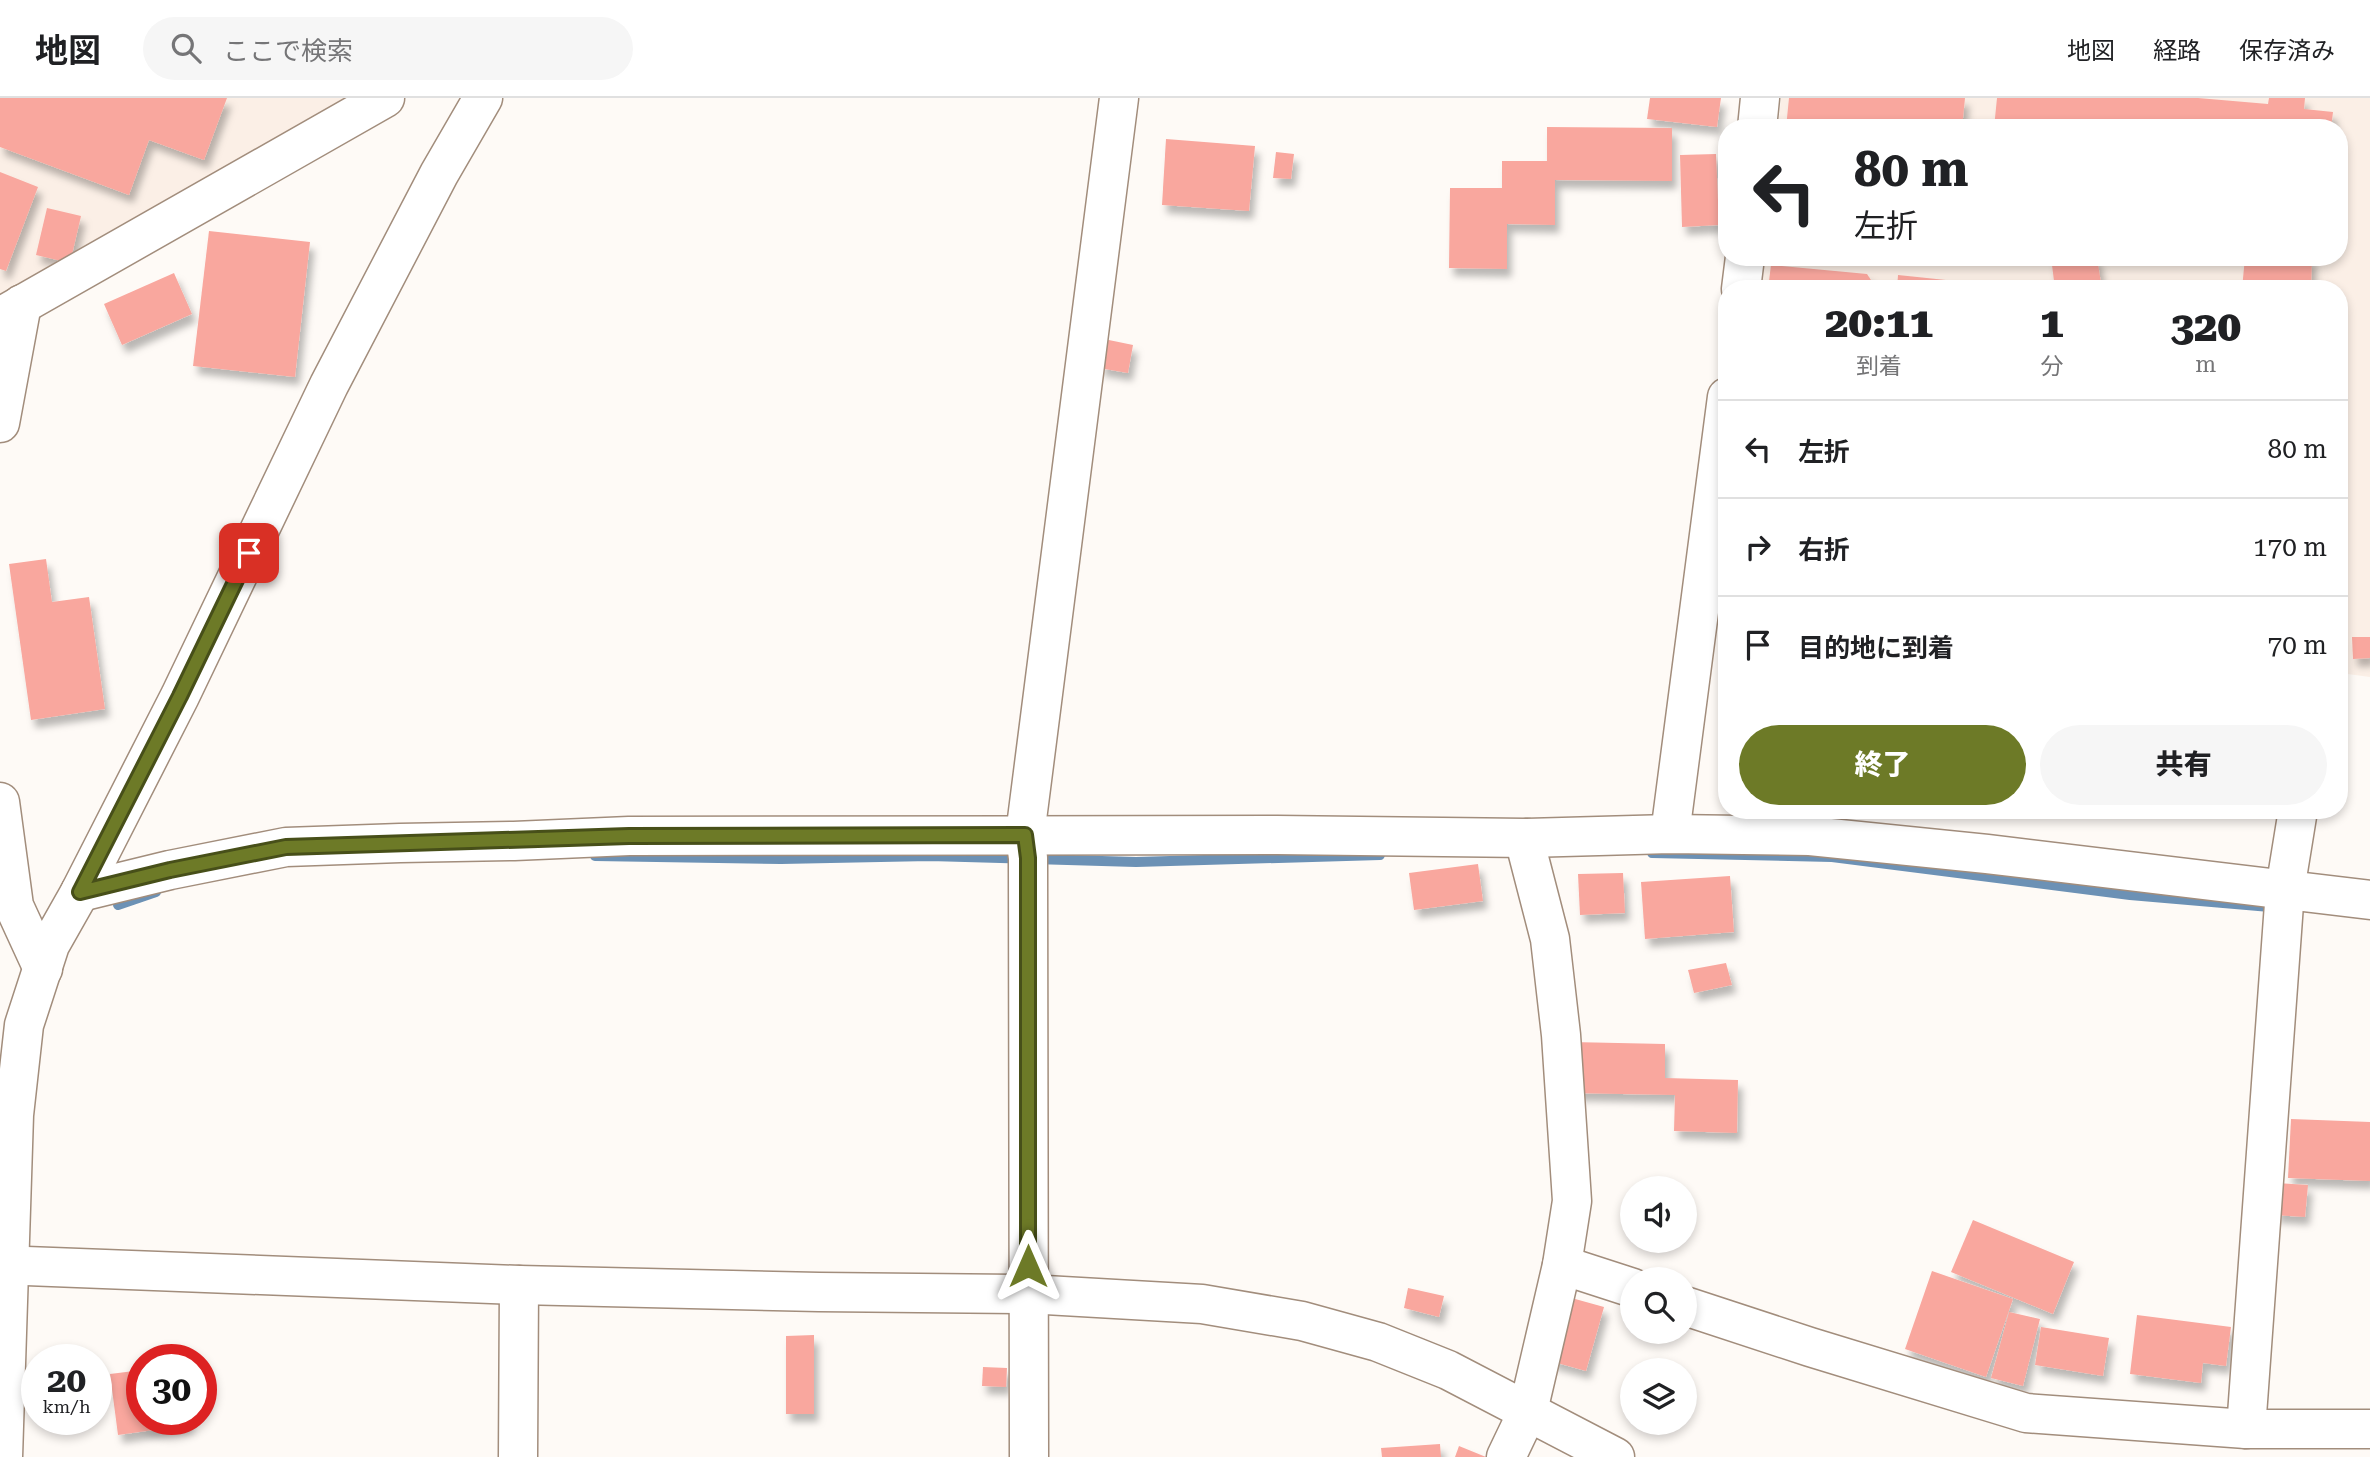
<!DOCTYPE html>
<html lang="ja">
<meta charset="utf-8">
<style>
body{margin:0;font-family:"Roboto Serif","Noto Sans JP",serif;background:#f6f6f6;color:#202124;height:100vh;display:flex;flex-direction:column;font-size:26px;white-space:nowrap}
*{box-sizing:border-box;margin:0}
p{font-size:23px;color:#757577}
.icon{flex:none;width:38px;height:38px;fill:none;stroke:currentColor;stroke-width:2;stroke-linecap:round;stroke-linejoin:round}
.map{position:relative;flex:1;overflow:hidden}
.sheet{position:absolute;left:1718px;top:182px;width:630px;height:539px;display:flex;flex-direction:column;background:#fff;border-radius:28px;box-shadow:0 4px 10px #0003}
.sheet>*{flex:none}
.guide{position:absolute;left:1718px;top:21px;width:630px;height:147px;border-radius:28px;box-shadow:0 4px 10px #0003;background:#fff;color:#202124;overflow:hidden}
.fabs{position:absolute;left:1620px;top:1078px;display:grid;gap:14px}
.fabs a{display:grid;place-items:center;width:77px;height:77px;border-radius:50%;background:#fff;box-shadow:0 4px 10px #0003;font-size:35px}
.speed{position:absolute;left:21px;top:1246px;display:flex;gap:14px;font-size:35px;font-weight:700;text-align:center}
.speed>*{display:grid;place-content:center;width:91px;height:91px;border-radius:50%;background:#fff;box-shadow:0 4px 10px #0003;line-height:1}
.speed small{font-size:18px;font-weight:400}
.speed .limit{border:10px solid #d22;background:#fff;color:#111}
.pin{position:absolute;display:grid;place-items:center;width:60px;height:60px;color:#fff;margin:-30px;border-radius:14px;box-shadow:0 4px 10px #0006}
.me{position:absolute;width:77px;margin:-38px;rotate:0deg;stroke-linejoin:round;filter:drop-shadow(0 0 5px #0008)}
.turn{display:flex;align-items:center;gap:24px;height:147px;padding:0 21px;font-size:32px}
.turn .icon{width:91px;height:91px;stroke-width:2.5}
.turn b{display:block;font-size:49px;line-height:60px}
.eta{display:flex;justify-content:space-evenly;align-items:center;height:119px;text-align:center}
.eta b{font-size:42px;font-weight:800;line-height:49px}
.button{display:flex;gap:14px;margin-top:auto;padding:14px 21px}
.button a{flex:1;height:80px;border-radius:42px;background:#6d7a27;color:#fff;font-size:28px;font-weight:800;line-height:80px;text-align:center}
.button a+a{background:#f6f6f6;color:#202124}
ul{padding:0;list-style:none}
li{display:flex;align-items:center;gap:21px;height:98px;padding:0 21px;border-top:2px solid #e0e0e0}
li div{flex:1}
li b{display:block;font-size:26px}
li em{font-style:normal}
header{display:flex;align-items:center;gap:42px;box-sizing:border-box;height:98px;padding:0 35px;background:#fff;border-bottom:2px solid #e0e0e0}
header strong{font-size:33px}
nav{display:flex;gap:38px;margin-inline-start:auto;font-size:24px}
.search{width:490px;height:63px;background:#f6f6f6;display:flex;align-items:center;gap:18px;box-sizing:border-box;padding:0 24px;border-radius:38px;color:#757577;font-size:26px}
.map>svg:first-child{display:block}
.built{fill:#fbefe6}
.lines{fill:none;stroke-linecap:round;stroke-linejoin:round}
.stream{stroke:#6c91b5;stroke-width:10}
.building{fill:#f9a79e;filter:url(#shadow)}
.minor-casing{stroke:#a28d7c;stroke-width:41}
.minor{stroke:#fff;stroke-width:38}
.route-casing{stroke:#474f19;stroke-width:18}
.route{stroke:#6d7a27;stroke-width:12}
</style>
<header>
<strong>地図</strong>
<div class="search"><svg class="icon" aria-label="search" viewBox="0 0 24 24"><circle cx="10" cy="10" r="6"/><path d="M15 15l6 6"/></svg>ここで検索</div>
<nav><a>地図</a><a>経路</a><a>保存済み</a></nav>
</header>
<div class="map">
<svg width="2370" height="1359" viewBox="0 0 2370 1359">
<defs>
<filter id="shadow"><feDropShadow dx="4.5" dy="8" stdDeviation="3.5" flood-color="#0004"/></filter>
</defs>
<rect width="100%" height="100%" fill="#fefaf6"/>
<!-- built -->
<g class="built">
<polygon points="0,0 346,0 0,202"/>
<polygon points="1781,0 2370,0 2370,579 2340,575 2340,191 1761,191 1764,159 2340,159 2340,30 1778,30"/>
</g>
<g class="lines">
<!-- stream -->
<g class="stream">
<polyline points="1652,755 1832,759 2130,797 2270,809"/>
<polyline points="595,758 781,761 930,758 1136,764 1380,757"/>
<polyline points="118,807 156,794"/>
</g>
</g>
<!-- building -->
<g class="building">
<polygon points="0,0 227,0 204,62 149,42 129,97 0,49"/>
<polygon points="1650,0 1721,0 1717,29 1647,21"/>
<polygon points="1789,0 1965,0 1962,30 1786,30"/>
<polygon points="1997,0 2198,0 2268,6 2269,0 2305,0 2304,11 2333,14 2331,30 1994,30"/>
<polygon points="1547,29 1672,30 1672,83 1555,82 1555,127 1507,126 1507,171 1449,170 1450,90 1502,90 1502,63 1547,63"/>
<polygon points="1166,41 1255,48 1249,113 1162,107"/>
<polygon points="1276,54 1294,56 1291,81 1273,80"/>
<polygon points="1716,56 1719,127 1682,129 1680,57"/>
<polygon points="0,74 38,89 6,173 0,171"/>
<polygon points="47,110 81,118 70,165 36,157"/>
<polygon points="209,133 310,144 295,279 193,268"/>
<polygon points="2051,159 2097,159 2101,185 2055,191"/>
<polygon points="2245,159 2312,159 2311,191 2242,191"/>
<polygon points="1771,167 1867,176 1877,191 1768,191"/>
<polygon points="174,175 192,216 122,247 104,206"/>
<polygon points="1898,177 2013,189 2013,191 1897,191"/>
<polygon points="2181,183 2231,188 2231,191 2180,191"/>
<polygon points="1104,241 1133,247 1128,275 1099,270"/>
<polygon points="46,461 52,504 89,499 105,611 31,622 9,466"/>
<polygon points="2352,539 2370,539 2370,560 2353,561"/>
<polygon points="1478,766 1483,803 1414,812 1409,775"/>
<polygon points="1623,775 1625,815 1580,817 1578,776"/>
<polygon points="1730,778 1734,834 1645,841 1641,784"/>
<polygon points="1726,865 1732,887 1694,895 1688,872"/>
<polygon points="1571,944 1665,946 1665,980 1738,982 1737,1035 1674,1033 1675,997 1569,995"/>
<polygon points="2291,1021 2370,1024 2370,1083 2288,1080"/>
<polygon points="2277,1085 2308,1087 2305,1119 2274,1117"/>
<polygon points="1973,1122 2074,1164 2053,1216 1951,1174"/>
<polygon points="1932,1173 2013,1201 1986,1279 1905,1251"/>
<polygon points="1408,1190 1444,1198 1439,1219 1404,1210"/>
<polygon points="1568,1199 1604,1209 1586,1273 1550,1263"/>
<polygon points="2009,1214 2040,1221 2023,1288 1991,1280"/>
<polygon points="2137,1217 2231,1229 2226,1268 2203,1265 2201,1285 2130,1276"/>
<polygon points="2041,1229 2109,1240 2103,1278 2035,1267"/>
<polygon points="814,1237 814,1316 786,1316 786,1238"/>
<polygon points="983,1269 1007,1270 1006,1289 982,1288"/>
<polygon points="142,1272 142,1321 189,1321 189,1327 118,1337 110,1276"/>
<polygon points="1440,1346 1441,1359 1382,1359 1381,1350"/>
<polygon points="1459,1348 1486,1359 1455,1359"/>
</g>
<g class="lines">
<!-- minor casing -->
<g class="minor-casing">
<g id="minor">
<polyline points="1757,30 1760,0"/>
<polyline points="1741,191 1745,159"/>
<polyline points="0,219 385,0"/>
<polyline points="0,325 22,206"/>
<polyline points="0,704 14,808 43,871"/>
<polyline points="1670,736 1727,299"/>
<polyline points="80,794 170,772 286,749 400,745 514,743 629,738 1277,737 1527,740 1670,736 1810,738 1987,756 2370,802"/>
<polyline points="0,1167 519,1187 819,1194 1028,1196 1202,1206 1302,1223 1378,1244 1448,1272 1615,1359"/>
<polyline points="1562,1167 1633,1190"/>
<polyline points="1685,1208 1810,1249 2026,1315 2246,1331 2370,1331"/>
<polyline points="2246,1331 2285,792 2298,712"/>
<polyline points="3,1359 14,1017 24,927 50,847 80,794 180,598 329,287 439,76 483,0"/>
<polyline points="518,1359 519,1187"/>
<polyline points="1029,1359 1028,760 1025,737 1119,0"/>
<polyline points="1506,1359 1528,1313 1562,1167 1572,1103 1561,937 1550,841 1528,756 1527,740"/>
</g>
</g>
<!-- minor -->
<use href="#minor" class="minor"/>
</g>
<g class="lines">
<!-- route casing -->
<g class="route-casing">
<polyline id="route" points="249,455 180,598 80,794 170,772 286,749 629,738 1025,737 1028,760 1028,1168"/>
</g>
<!-- route -->
<use href="#route" class="route"/>
</g>
</svg>
<div class="fabs">
<a><svg class="icon" aria-label="sound" viewBox="0 0 24 24"><path d="M4 9h4l5-4v14l-5-4H4zM17 9q2 3 0 6"/></svg></a>
<a><svg class="icon" aria-label="search" viewBox="0 0 24 24"><circle cx="10" cy="10" r="6"/><path d="M15 15l6 6"/></svg></a>
<a><svg class="icon" aria-label="layers" viewBox="0 0 24 24"><path d="M12 4l9 5-9 5-9-5zM3 14l9 5 9-5"/></svg></a>
</div>
<div class="speed"><div>20<small>km/h</small></div><div class="limit">30</div></div>
<div class="pin" style="left:249px;top:455px;background:#d93025"><svg class="icon" aria-label="arrive" viewBox="0 0 24 24"><path d="M6 21V4h12l-3 4 3 4H6"/></svg></div>
<svg class="me" style="left:1028px;top:1168px" viewBox="-20 -20 40 40"><path d="M0-17L14 15 0 8-14 15z" fill="#6d7a27" stroke="#fff" stroke-width="4"/></svg>
<div class="guide">
<div class="turn"><svg class="icon" aria-label="left" viewBox="0 0 24 24"><path d="M17 20v-9H6M10 6l-5 5 5 5"/></svg><div><b>80 m</b>左折</div></div>
</div>
<section class="sheet">
<div class="eta">
<div><b>20:11</b><p>到着</p></div>
<div><b>1</b><p>分</p></div>
<div><b>320</b><p>m</p></div>
</div>
<ul>
<li><svg class="icon" aria-label="left" viewBox="0 0 24 24"><path d="M17 20v-9H6M10 6l-5 5 5 5"/></svg><div><b>左折</b></div><em>80 m</em></li>
<li><svg class="icon" aria-label="right" viewBox="0 0 24 24"><path d="M7 20v-9h11M14 6l5 5-5 5"/></svg><div><b>右折</b></div><em>170 m</em></li>
<li><svg class="icon" aria-label="arrive" viewBox="0 0 24 24"><path d="M6 21V4h12l-3 4 3 4H6"/></svg><div><b>目的地に到着</b></div><em>70 m</em></li>
</ul>
<div class="button"><a>終了</a><a>共有</a></div>
</section>
</div>
